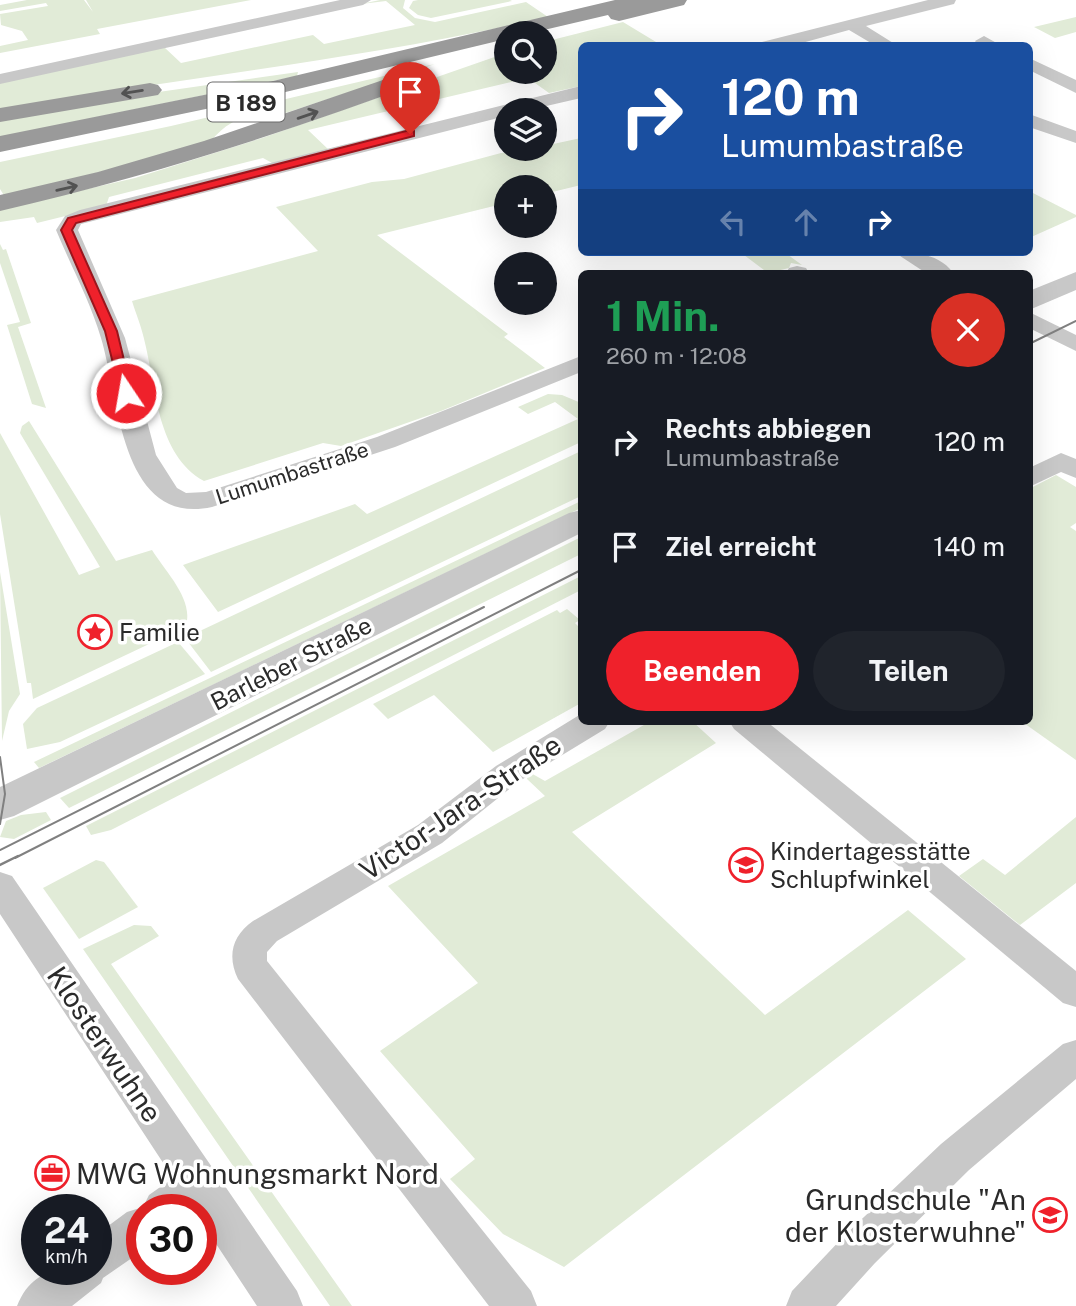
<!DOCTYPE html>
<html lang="de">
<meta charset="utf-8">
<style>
body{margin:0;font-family:"Public Sans",sans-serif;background:#20242c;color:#f1f3f6;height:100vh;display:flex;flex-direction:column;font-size:26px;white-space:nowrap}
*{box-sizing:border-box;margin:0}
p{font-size:23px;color:#9ea1a6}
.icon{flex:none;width:38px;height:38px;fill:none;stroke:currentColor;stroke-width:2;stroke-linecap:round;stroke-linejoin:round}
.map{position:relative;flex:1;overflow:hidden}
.details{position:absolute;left:578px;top:270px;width:455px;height:455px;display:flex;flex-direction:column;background:#171b24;border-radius:10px;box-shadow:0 7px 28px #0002}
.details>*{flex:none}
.guide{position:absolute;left:578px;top:42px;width:455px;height:214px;border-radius:10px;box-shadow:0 7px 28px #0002;background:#1a4fa0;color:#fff;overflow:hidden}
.controls{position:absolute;left:494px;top:21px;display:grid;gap:14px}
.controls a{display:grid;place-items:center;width:63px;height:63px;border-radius:50%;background:#171b24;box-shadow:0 7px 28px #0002;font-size:35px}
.speed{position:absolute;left:21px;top:1194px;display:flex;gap:14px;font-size:35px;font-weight:700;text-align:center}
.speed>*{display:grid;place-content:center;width:91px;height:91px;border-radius:50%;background:#171b24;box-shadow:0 7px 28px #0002;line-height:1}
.speed small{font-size:18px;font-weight:400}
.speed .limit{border:10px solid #d22;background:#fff;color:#111}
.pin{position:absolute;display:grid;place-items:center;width:60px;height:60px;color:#fff;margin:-72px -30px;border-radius:50% 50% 50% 0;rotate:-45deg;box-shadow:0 0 7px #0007}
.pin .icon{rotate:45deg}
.me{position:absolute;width:77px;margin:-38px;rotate:348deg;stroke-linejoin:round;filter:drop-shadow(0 0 5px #0008)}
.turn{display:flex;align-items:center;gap:24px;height:147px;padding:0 28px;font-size:32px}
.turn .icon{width:91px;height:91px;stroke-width:2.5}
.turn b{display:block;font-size:49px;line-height:60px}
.lanes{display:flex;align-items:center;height:66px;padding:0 28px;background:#0003;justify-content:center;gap:35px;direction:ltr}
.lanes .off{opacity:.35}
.round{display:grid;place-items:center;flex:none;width:74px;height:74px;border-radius:37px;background:#20242c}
.head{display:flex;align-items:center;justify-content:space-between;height:119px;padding:0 28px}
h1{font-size:42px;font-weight:700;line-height:52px;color:#1e9e55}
.action{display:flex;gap:14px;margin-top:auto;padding:14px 28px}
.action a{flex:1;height:80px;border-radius:42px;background:#ef212b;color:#fff;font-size:28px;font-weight:700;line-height:80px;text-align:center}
.action a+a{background:#20242c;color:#f1f3f6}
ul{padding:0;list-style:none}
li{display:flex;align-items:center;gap:21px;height:105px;padding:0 28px}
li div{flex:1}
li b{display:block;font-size:26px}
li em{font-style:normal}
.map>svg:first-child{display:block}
.green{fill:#e1ebd7}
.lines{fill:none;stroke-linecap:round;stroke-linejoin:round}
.minor{fill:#c8c8c8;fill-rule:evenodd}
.tertiary{fill:#c8c8c8;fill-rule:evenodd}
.trunk{fill:#9a9a9a;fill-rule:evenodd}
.tram-far1{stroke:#808080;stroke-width:2}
.tram{stroke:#808080;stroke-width:2.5}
.oneway{stroke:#525252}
.route{fill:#ef212b;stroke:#9b151c;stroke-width:2}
.labels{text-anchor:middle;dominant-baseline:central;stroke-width:7;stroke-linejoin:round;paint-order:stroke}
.far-street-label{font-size:21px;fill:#2b2b2b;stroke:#fff}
.shield{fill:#fff;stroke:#6b6b6b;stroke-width:2}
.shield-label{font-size:23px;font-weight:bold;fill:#2b2b2b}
.poi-label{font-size:24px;fill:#2b2b2b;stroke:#fff;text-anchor:start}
.street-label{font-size:24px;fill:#2b2b2b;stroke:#fff}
.near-street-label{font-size:28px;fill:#2b2b2b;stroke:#fff}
.near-poi-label{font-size:28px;fill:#2b2b2b;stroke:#fff;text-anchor:start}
</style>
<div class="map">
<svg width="1076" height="1306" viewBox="0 0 1076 1306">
<rect width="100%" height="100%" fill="#fff"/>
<!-- green -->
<g class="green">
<polygon points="27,0 84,0 93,12 86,0 251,0 97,29 100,34 0,53 0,46 28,40 22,31 1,25 0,14 48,6 46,3 0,11 0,5"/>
<path d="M380 0H405L403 8 415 18 435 22 526 2 548 17C367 59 182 77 0 110V81L164 47 181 63 313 35 324 44 415 25 386 1 361 4Z"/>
<polygon points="418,0 510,0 512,1 431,18 418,15 409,8 413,1"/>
<polygon points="1076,17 1076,32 1055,38 1034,27"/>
<polygon points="623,22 661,45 581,46 581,86 549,93 528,78 308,130 329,150 274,164 263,158 109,197 106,206 37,223 34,217 0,222 0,209 135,178 262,138 506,53 506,72 544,72 544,42"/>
<path d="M435 64 264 120C238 114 226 124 209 143L5 197 0 189V162L171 126Z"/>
<polygon points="298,72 297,76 0,137 0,119 96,101"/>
<path d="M581 138V185L544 194V187H506V203L377 235 508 334 504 337 545 368 441 411 341 446 323 443 204 481C157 455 156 388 145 343 142 328 136 314 132 301L318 251 276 207 372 182 404 179 501 153 544 149V146Z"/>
<polygon points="1029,191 1076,215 1076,217 1029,238"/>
<polygon points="0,244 3,250 6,249 31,323 18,327 46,408 32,404 7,325 20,322 0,263"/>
<polygon points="740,252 784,252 802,265 791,263 789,268 768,273"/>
<polygon points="548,394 562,395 581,403 581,442 218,612 183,565 355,504 367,514 578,419 555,402 528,414 518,407"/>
<path d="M29 421 116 561 152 550C165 571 196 602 185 627L33 699 31 683H27L0 514V433L79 575 100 567 20 433 22 426Z"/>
<polygon points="581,451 581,496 211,672 185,638"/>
<polygon points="1056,475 1076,487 1076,523 1070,527 1076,531 1076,760 1021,721 1029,721 1029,489"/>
<polygon points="581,501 581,508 39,768 34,762"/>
<polygon points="581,537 581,554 69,808 60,798"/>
<polygon points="0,572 20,694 9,711 2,741"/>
<polygon points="581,576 581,590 111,830 91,835 86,826"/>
<polygon points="567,609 580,620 575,623 581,629 581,703 493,752 434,695 388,719 373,704 557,610 560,613"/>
<polygon points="178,642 205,674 60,742 27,749 23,724 37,708"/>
<polygon points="651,721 692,721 716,743 572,832 765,1015 908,910 966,959 564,1267 503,1234 450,1179 475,1159 380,1051 478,983 388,886 545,796 527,779 529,772 545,781"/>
<polygon points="46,812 51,820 14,839 0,837 6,821 21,815"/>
<polygon points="1076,817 1076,883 1020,925 959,876 983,859 1005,875"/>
<polygon points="96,860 104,862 138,907 79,939 43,888"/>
<polygon points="134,925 151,926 159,936 111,964 352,1306 330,1306 83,949"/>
</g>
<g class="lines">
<!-- minor -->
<g class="minor">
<polygon points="340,0 371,0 363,5 0,84 0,74"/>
<polygon points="928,0 956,0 954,4 866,26 898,46 876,46 849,30 791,46 760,46 762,42"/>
<polygon points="984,36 1002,46 978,45 975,41"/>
<polygon points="1029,58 1076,80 1076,93 1029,70"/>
<path d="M581 86V98L529 110H506V116L81 224 78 230 125 338 156 455 177 488 186 493 206 492 377 437 581 356V372L395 447 212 507C120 527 119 397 101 338 90 301 71 266 56 230L65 216 80 210Z"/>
<polygon points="1029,114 1076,131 1076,143 1029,127"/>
<path d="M894 252C915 252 940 254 953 273H926Z"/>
<polygon points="797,266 806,268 809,273 786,273 789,268"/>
<polygon points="1029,312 1076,335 1076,351 1029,328"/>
<polygon points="1061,453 1076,459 1076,478 1061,472 1029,487 1029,468"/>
<path d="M581 714V721H610L605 729 518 782 442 843 277 941 267 952V961L531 1291 537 1306H489L238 979C227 956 232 936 253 921L418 825 496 766Z"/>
<polygon points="729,721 766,721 1076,971 1076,1007 1063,1003 734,729"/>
<path d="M0 872 12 876 297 1291 303 1306H257L201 1221V1209H142V1251L103 1278 101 1283 72 1306H17C33 1267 60 1269 96 1269V1235L127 1212 143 1207 149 1195 173 1178 0 914Z"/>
<polygon points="1076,1040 1076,1079 969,1170 875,1263 836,1306 786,1306 792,1291 845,1235 941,1144 1063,1044"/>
</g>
<!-- tertiary -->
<g class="tertiary">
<polygon points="1076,272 1076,290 1029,310 1029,291"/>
<polygon points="581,510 581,533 14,816 0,820 0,787 569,513"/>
</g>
<!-- trunk -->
<g class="trunk">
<polygon points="615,0 687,0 684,5 619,21 611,19 608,15 531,33 506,33 506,39 273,95 0,152 0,136 273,81"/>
<path d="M421 67 429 69 433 74 429 79C288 132 147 177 0 211V195L98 172 204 141Z"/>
<polygon points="150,83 158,85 162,90 158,95 0,122 0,108"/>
</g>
<!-- tram-far1 -->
<g class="tram-far1">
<polyline points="1029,344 1076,321"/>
<polyline points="0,757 5,794 0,824"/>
<polyline points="0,850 484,607"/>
<polyline points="15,858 581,570"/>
</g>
<!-- tram -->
<polyline class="tram" points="0,865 18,856"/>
</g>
<!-- one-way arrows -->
<defs><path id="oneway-shaft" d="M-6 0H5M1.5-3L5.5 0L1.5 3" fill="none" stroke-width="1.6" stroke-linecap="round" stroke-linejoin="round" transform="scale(1.75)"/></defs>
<g class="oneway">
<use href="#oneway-shaft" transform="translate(132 92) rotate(171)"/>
<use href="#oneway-shaft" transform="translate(308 115) rotate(-19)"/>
<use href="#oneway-shaft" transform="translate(67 188) rotate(-13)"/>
</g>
<!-- route -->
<polygon class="route" points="410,130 414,131 414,136 76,223 72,230 117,331 132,393 126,397 121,396 105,331 61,230 68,218"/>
<!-- icons -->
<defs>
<g id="sight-ring" transform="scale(1.75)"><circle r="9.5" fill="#fff" stroke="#ef212b" stroke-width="1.5"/><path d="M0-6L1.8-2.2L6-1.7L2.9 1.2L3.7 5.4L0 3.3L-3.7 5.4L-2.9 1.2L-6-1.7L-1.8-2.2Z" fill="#ef212b"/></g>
<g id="school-ring" transform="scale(1.75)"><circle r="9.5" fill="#fff" stroke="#ef212b" stroke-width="1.5"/><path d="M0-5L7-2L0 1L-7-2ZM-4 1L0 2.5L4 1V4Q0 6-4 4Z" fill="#ef212b"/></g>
<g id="office-ring" transform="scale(1.75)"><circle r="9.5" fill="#fff" stroke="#ef212b" stroke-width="1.5"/><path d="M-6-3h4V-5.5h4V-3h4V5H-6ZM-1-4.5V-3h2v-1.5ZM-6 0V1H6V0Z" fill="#ef212b"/></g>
</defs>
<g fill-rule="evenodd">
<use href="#sight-ring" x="95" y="632"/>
<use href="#school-ring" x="746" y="865"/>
<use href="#office-ring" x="52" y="1173"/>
<use href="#school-ring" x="1050" y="1215"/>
</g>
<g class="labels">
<!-- far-street labels -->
<g class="far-street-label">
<text transform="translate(292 473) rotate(-18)">Lumumbastraße</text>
</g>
<!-- shield labels -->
<rect class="shield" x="207.5" y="82.5" width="77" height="39" rx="5"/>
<g class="shield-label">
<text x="246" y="102">B 189</text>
</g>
<!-- poi labels -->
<g class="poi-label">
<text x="119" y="632">Familie</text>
<text x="770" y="851">Kindertagesstätte<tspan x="770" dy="28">Schlupfwinkel</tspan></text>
</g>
<!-- street labels -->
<g class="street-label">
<text transform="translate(291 663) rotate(-27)">Barleber Straße</text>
</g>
<!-- near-street labels -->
<g class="near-street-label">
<text transform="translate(460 807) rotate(-34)">Victor-Jara-Straße</text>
<text transform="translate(105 1044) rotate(56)">Klosterwuhne</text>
</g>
<!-- near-poi labels -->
<g class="near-poi-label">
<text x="76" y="1173">MWG Wohnungsmarkt Nord</text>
<text x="1026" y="1199" text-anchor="end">Grundschule "An<tspan x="1026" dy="32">der Klosterwuhne"</tspan></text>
</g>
</g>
</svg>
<div class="controls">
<a><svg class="icon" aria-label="search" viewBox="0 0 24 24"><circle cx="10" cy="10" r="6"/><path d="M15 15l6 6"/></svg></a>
<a><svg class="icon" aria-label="layers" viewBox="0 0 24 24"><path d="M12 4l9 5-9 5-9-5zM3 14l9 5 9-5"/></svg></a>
<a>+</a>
<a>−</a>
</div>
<div class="speed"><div>24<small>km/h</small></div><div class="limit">30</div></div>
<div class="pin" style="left:410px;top:134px;background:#d93025"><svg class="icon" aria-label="arrive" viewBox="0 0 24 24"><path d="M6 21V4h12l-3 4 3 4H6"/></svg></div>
<svg class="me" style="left:126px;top:393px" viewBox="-20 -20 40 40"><circle r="17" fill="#ef212b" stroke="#fff" stroke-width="3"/><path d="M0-11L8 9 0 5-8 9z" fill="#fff"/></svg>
<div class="guide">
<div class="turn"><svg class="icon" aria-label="right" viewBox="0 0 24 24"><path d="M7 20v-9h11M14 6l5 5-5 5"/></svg><div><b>120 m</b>Lumumbastraße</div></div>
<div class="lanes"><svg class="icon off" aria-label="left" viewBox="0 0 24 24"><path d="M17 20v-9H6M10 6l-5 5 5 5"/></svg><svg class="icon off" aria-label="ahead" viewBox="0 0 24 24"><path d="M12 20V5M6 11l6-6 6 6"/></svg><svg class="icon" aria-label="right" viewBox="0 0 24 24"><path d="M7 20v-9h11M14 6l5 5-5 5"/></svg></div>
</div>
<section class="details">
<div class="head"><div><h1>1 Min.</h1><p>260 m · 12:08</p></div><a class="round" style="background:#d93025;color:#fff"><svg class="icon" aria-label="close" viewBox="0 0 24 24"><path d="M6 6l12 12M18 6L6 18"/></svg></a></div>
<ul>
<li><svg class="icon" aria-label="right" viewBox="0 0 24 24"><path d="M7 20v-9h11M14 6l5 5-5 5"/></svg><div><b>Rechts abbiegen</b><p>Lumumbastraße</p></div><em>120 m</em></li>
<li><svg class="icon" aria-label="arrive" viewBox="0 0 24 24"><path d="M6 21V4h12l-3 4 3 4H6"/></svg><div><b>Ziel erreicht</b></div><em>140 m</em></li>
</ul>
<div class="action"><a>Beenden</a><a>Teilen</a></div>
</section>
</div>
